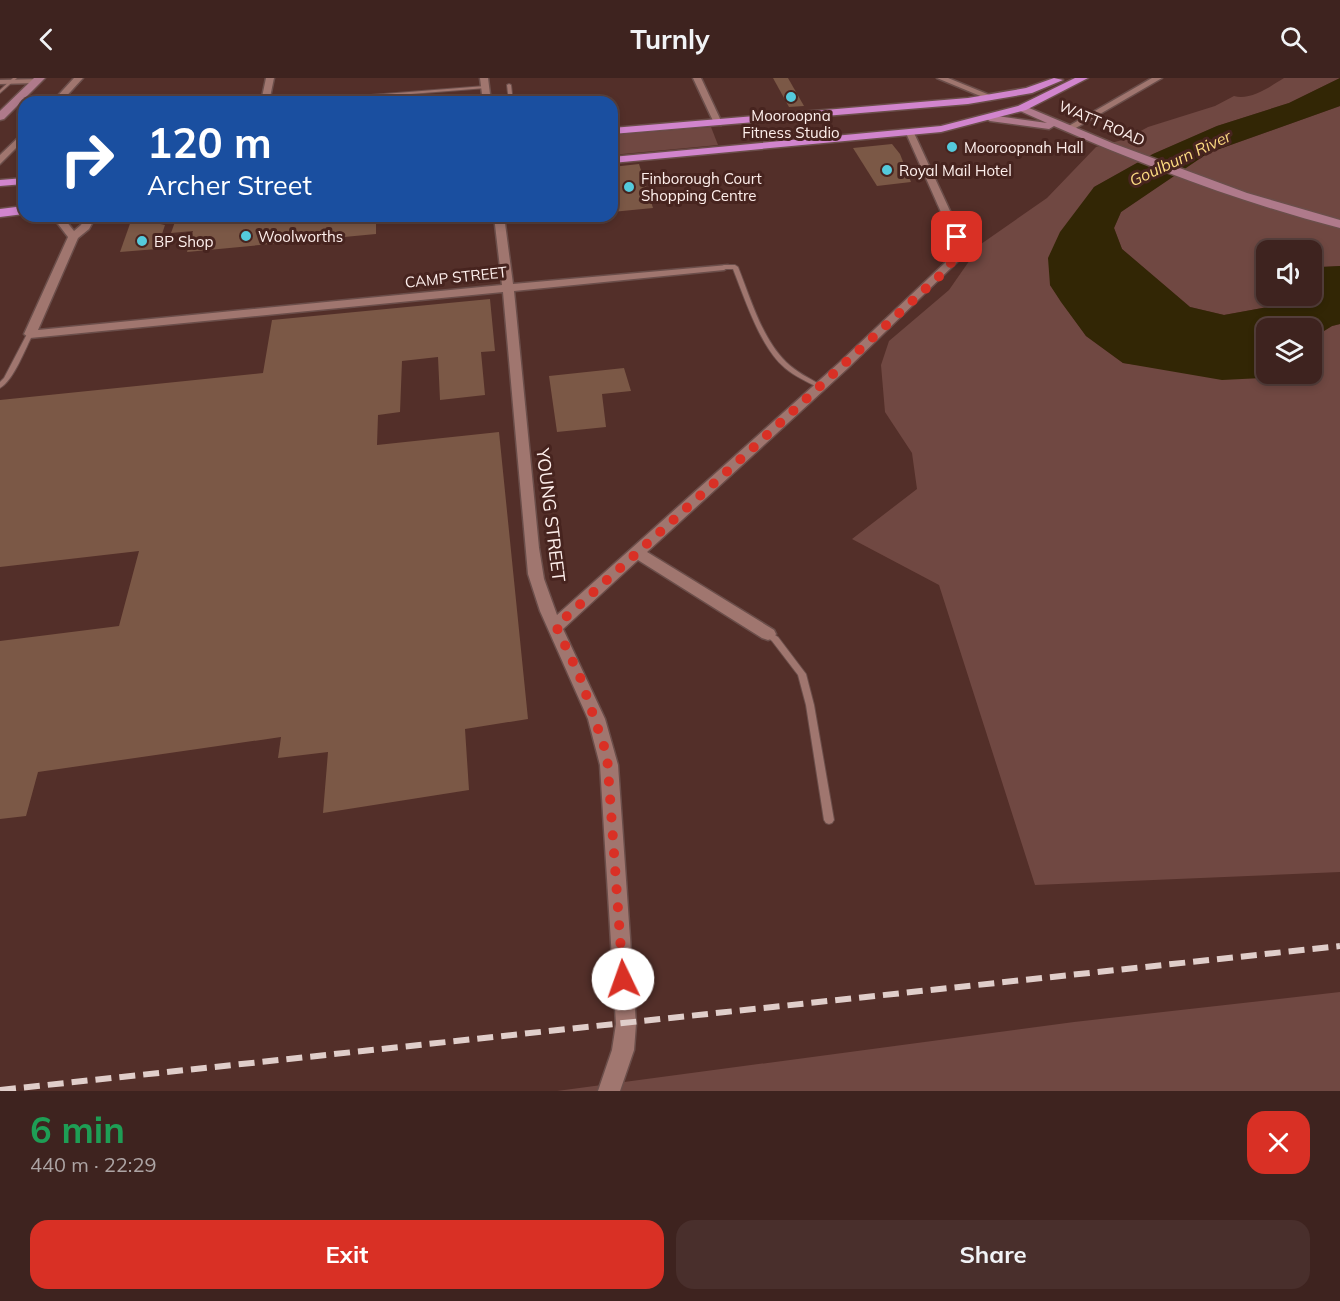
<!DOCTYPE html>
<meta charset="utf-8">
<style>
body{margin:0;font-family:Mulish,sans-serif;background:#492f2c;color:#f1f3f6;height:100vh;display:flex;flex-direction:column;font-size:22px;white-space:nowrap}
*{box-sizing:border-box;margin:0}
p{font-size:20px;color:#ada4a4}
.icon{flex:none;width:33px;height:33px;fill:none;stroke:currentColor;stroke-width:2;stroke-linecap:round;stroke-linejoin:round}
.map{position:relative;height:1013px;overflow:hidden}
.side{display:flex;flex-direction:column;background:#3e231f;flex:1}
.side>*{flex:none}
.banner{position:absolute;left:18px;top:18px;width:600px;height:126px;border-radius:18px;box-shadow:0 3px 9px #0003,0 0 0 2px #57403d;background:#1a4fa0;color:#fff;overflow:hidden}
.tools{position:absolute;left:1256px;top:162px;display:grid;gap:12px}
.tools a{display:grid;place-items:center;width:66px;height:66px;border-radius:12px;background:#3e231f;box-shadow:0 3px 9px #0003,0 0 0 2px #57403d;font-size:30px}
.pin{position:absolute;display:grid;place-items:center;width:51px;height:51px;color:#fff;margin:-26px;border-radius:12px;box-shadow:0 3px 9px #0006}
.me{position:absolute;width:66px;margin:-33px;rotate:357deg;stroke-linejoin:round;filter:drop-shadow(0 0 4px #0008)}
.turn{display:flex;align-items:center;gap:21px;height:126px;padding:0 30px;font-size:27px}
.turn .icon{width:78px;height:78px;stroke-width:2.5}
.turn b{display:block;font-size:42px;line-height:51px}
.round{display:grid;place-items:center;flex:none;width:63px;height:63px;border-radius:18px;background:#492f2c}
.head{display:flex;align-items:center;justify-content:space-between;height:102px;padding:0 30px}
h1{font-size:36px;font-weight:700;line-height:45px;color:#1e9e55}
.primary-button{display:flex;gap:12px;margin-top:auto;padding:12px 30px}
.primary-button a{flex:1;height:69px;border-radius:18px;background:#d93025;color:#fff;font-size:24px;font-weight:700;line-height:69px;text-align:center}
.primary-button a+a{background:#492f2c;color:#f1f3f6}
header{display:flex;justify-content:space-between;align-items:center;height:78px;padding:0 30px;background:#3e231f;font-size:27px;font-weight:700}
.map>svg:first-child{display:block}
.green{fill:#704842}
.water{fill:#322605}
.building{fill:#7b5846}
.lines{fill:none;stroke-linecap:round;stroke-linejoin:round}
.lane-casing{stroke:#6b4e4a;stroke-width:2}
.street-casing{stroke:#6b4e4a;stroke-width:3}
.secondary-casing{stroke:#6b4e4a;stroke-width:3}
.highway-casing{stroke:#6b4e4a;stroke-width:3}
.lane{fill:#a0766f;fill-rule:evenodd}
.street{fill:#a0766f;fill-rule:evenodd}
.secondary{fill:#af7a8b;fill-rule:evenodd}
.highway{fill:#d185cd;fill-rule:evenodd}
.rail{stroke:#e0ceca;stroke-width:6;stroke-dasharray:16 8;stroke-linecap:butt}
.route{stroke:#d93025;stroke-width:10;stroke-dasharray:0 18}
.poi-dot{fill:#54cadc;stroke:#47241f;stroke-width:2}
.labels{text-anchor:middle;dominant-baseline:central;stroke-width:6;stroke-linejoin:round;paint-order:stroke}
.far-poi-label{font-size:15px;fill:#feefec;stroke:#47241f;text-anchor:start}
.far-street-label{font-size:15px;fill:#feefec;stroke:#47241f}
.far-water-label{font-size:16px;font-style:italic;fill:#fcda81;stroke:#47241f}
.street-label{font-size:18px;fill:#feefec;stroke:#47241f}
</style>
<header><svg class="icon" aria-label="back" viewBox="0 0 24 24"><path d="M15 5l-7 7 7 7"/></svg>Turnly<svg class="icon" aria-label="search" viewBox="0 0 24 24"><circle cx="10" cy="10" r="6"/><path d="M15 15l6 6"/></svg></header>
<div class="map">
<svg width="1340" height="1013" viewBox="0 0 1340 1013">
<rect width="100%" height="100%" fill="#532f29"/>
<!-- green -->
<g class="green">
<path d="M1284 0H1340L1289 25 1217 48 1153 76 1094 109 1050 207 1086 258 1123 285 1161 290 1281 299 1284 296H1311V261L1332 248 1340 246V794L1035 807 939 507 852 461 917 411 912 375 885 334 881 287 889 263 949 212 981 166 1047 120 1096 69 1126 61 1148 49 1215 28 1234 18C1250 23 1271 8 1284 0Z"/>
<polygon points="1340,28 1340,188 1321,189 1311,202 1311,172 1266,172 1266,218 1292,218 1279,227 1224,237 1190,229 1122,171 1114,150 1121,134 1208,75"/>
<polygon points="711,49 718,67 612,77 612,57"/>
<polygon points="1340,914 1340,1013 557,1013 1074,944"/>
</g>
<!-- water -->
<polygon class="water" points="1340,0 1340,28 1208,75 1121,134 1114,150 1122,171 1190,229 1224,237 1279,227 1292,218 1311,218 1311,202 1321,189 1340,188 1340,246 1332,248 1311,261 1311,250 1266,250 1266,296 1284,296 1281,299 1222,302 1123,285 1086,258 1061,224 1050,207 1048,180 1060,154 1094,109 1153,76 1217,48 1289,25"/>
<!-- building -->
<g class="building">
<polygon points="773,0 788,0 804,28 789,29"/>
<polygon points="892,66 900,76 911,104 877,108 853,70"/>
<polygon points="639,86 653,130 612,134 612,89"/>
<polygon points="177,138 376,138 376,156 187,174 193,153 171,155"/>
<polygon points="132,140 165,147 157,171 120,174"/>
<polygon points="490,221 495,273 481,274 485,317 440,322 438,279 402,283 400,334 378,337 377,367 499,354 528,641 465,651 469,712 323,735 328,674 278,680 281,659 38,694 26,738 0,741 0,563 119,548 139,473 0,489 0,322 263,295 272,242"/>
<polygon points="624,290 631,313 602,316 606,349 557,354 549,298"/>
</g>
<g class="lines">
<!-- lane casing -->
<g class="lane-casing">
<g id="lane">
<polygon points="13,0 17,0 0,15 0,12"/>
<polygon points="509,6 511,7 513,24 509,24 507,7"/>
<polygon points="485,8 486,8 486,10 311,24 293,24 295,23"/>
<path d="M735 187 738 189C750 219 762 261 786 284 796 294 809 300 821 307V309H817C806 303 794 298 785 290 760 269 745 221 733 191H724L721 189 724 187Z"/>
<path d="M30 254 33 256C25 271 14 302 0 310V304L4 300 27 256Z"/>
<polygon points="768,553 778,559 806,596 814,627 834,742 832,745 829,746 826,745 824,742 806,627 798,597 772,563 764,556 765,554"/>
</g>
</g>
<!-- street casing -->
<g class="street-casing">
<g id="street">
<polygon points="74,0 83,0 61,24 52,24"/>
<polygon points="266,0 274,0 269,24 261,24"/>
<polygon points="480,0 488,0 491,24 483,24"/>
<polygon points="693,0 701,0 722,45 721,47 714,45"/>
<polygon points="937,0 948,0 997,20 990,22"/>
<polygon points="1152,0 1162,0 1074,51 1067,49"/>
<polygon points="40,1 41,3 37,5 0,6 0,2"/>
<polygon points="907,53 914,55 962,159 963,171 957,184 848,290 647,474 774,552 776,556 774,560 768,562 762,560 638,482 563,551 605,641 618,687 636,946 634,972 620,1013 598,1013 612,972 616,946 600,687 588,641 540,533 528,496 503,214 30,260 24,256 68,159 52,138 62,138 74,153 81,147 86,138 96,138 89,151 78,160 38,252 502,207 494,138 504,138 513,206 728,187 729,189 724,192 514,213 539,470 544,501 557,537 840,284 947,183 953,171 952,159 906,55"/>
<polygon points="24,54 24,62 0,86 0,77"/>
</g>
</g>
<!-- secondary casing -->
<g class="secondary-casing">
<g id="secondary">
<polygon points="34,0 45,0 4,41 0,42 0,33"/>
<path d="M1022 27 1112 65 1247 115 1340 142V150C1242 125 1146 88 1054 48L1049 51 990 43 985 40 990 37 1047 45 1018 32 1017 30Z"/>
</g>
</g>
<!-- highway casing -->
<g class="highway-casing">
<g id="highway">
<polygon points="1054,0 1063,2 1032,15 968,26 612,56 612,50 968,20 1026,10"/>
<polygon points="1075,0 1088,0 1026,32 941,54 612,85 612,79 941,48 1018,28"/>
<polygon points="24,100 24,106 0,108 0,102"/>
<polygon points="24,128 24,136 0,139 0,131"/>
</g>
</g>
<!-- lane -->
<use href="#lane" class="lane"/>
<!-- street -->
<use href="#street" class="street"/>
<!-- secondary -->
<use href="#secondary" class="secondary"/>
<!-- highway -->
<use href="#highway" class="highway"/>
<!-- rail -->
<polyline class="rail" points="0,1012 1340,868"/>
</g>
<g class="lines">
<!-- route -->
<polyline class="route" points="623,901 607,677 580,599 556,548 754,369 947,191 956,177 957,159"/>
</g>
<!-- markers -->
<g class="poi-dot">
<circle cx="791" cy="19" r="6"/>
<circle cx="952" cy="69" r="6"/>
<circle cx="887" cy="92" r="6"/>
<circle cx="629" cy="109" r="6"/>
<circle cx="246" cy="158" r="6"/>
<circle cx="142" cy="163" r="6"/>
</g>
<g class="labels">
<!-- far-poi labels -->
<g class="far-poi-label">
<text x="791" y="37" text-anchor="middle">Mooroopna<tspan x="791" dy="17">Fitness Studio</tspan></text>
<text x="964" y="69">Mooroopnah Hall</text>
<text x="899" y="92">Royal Mail Hotel</text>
<text x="641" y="100">Finborough Court<tspan x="641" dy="17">Shopping Centre</tspan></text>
<text x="258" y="158">Woolworths</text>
<text x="154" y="163">BP Shop</text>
</g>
<!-- far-street labels -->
<g class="far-street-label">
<text transform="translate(1102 45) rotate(23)">WATT ROAD</text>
<text transform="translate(456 199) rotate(-6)">CAMP STREET</text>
</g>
<!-- far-water labels -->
<g class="far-water-label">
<text transform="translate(1180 80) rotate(-25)">Goulburn River</text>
</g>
<!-- street labels -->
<g class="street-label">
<text transform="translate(551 437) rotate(83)">YOUNG STREET</text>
</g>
</g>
</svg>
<div class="tools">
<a><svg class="icon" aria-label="sound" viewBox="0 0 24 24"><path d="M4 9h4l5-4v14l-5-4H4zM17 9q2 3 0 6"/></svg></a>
<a><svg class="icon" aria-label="layers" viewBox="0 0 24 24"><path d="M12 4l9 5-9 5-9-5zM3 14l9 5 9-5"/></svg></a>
</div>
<div class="pin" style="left:957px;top:159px;background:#d93025"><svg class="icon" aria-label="arrive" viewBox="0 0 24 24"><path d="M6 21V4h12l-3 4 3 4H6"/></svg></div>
<svg class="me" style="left:623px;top:901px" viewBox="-20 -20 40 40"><circle r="19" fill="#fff"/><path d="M0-13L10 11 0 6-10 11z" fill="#d93025"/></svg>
<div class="banner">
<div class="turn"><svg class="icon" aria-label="right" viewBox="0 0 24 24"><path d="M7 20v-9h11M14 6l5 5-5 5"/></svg><div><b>120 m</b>Archer Street</div></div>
</div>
</div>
<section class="side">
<div class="head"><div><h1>6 min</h1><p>440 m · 22:29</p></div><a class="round" style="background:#d93025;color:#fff"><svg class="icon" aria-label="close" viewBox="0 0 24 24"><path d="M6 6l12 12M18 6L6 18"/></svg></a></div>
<div class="primary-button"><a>Exit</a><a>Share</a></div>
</section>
